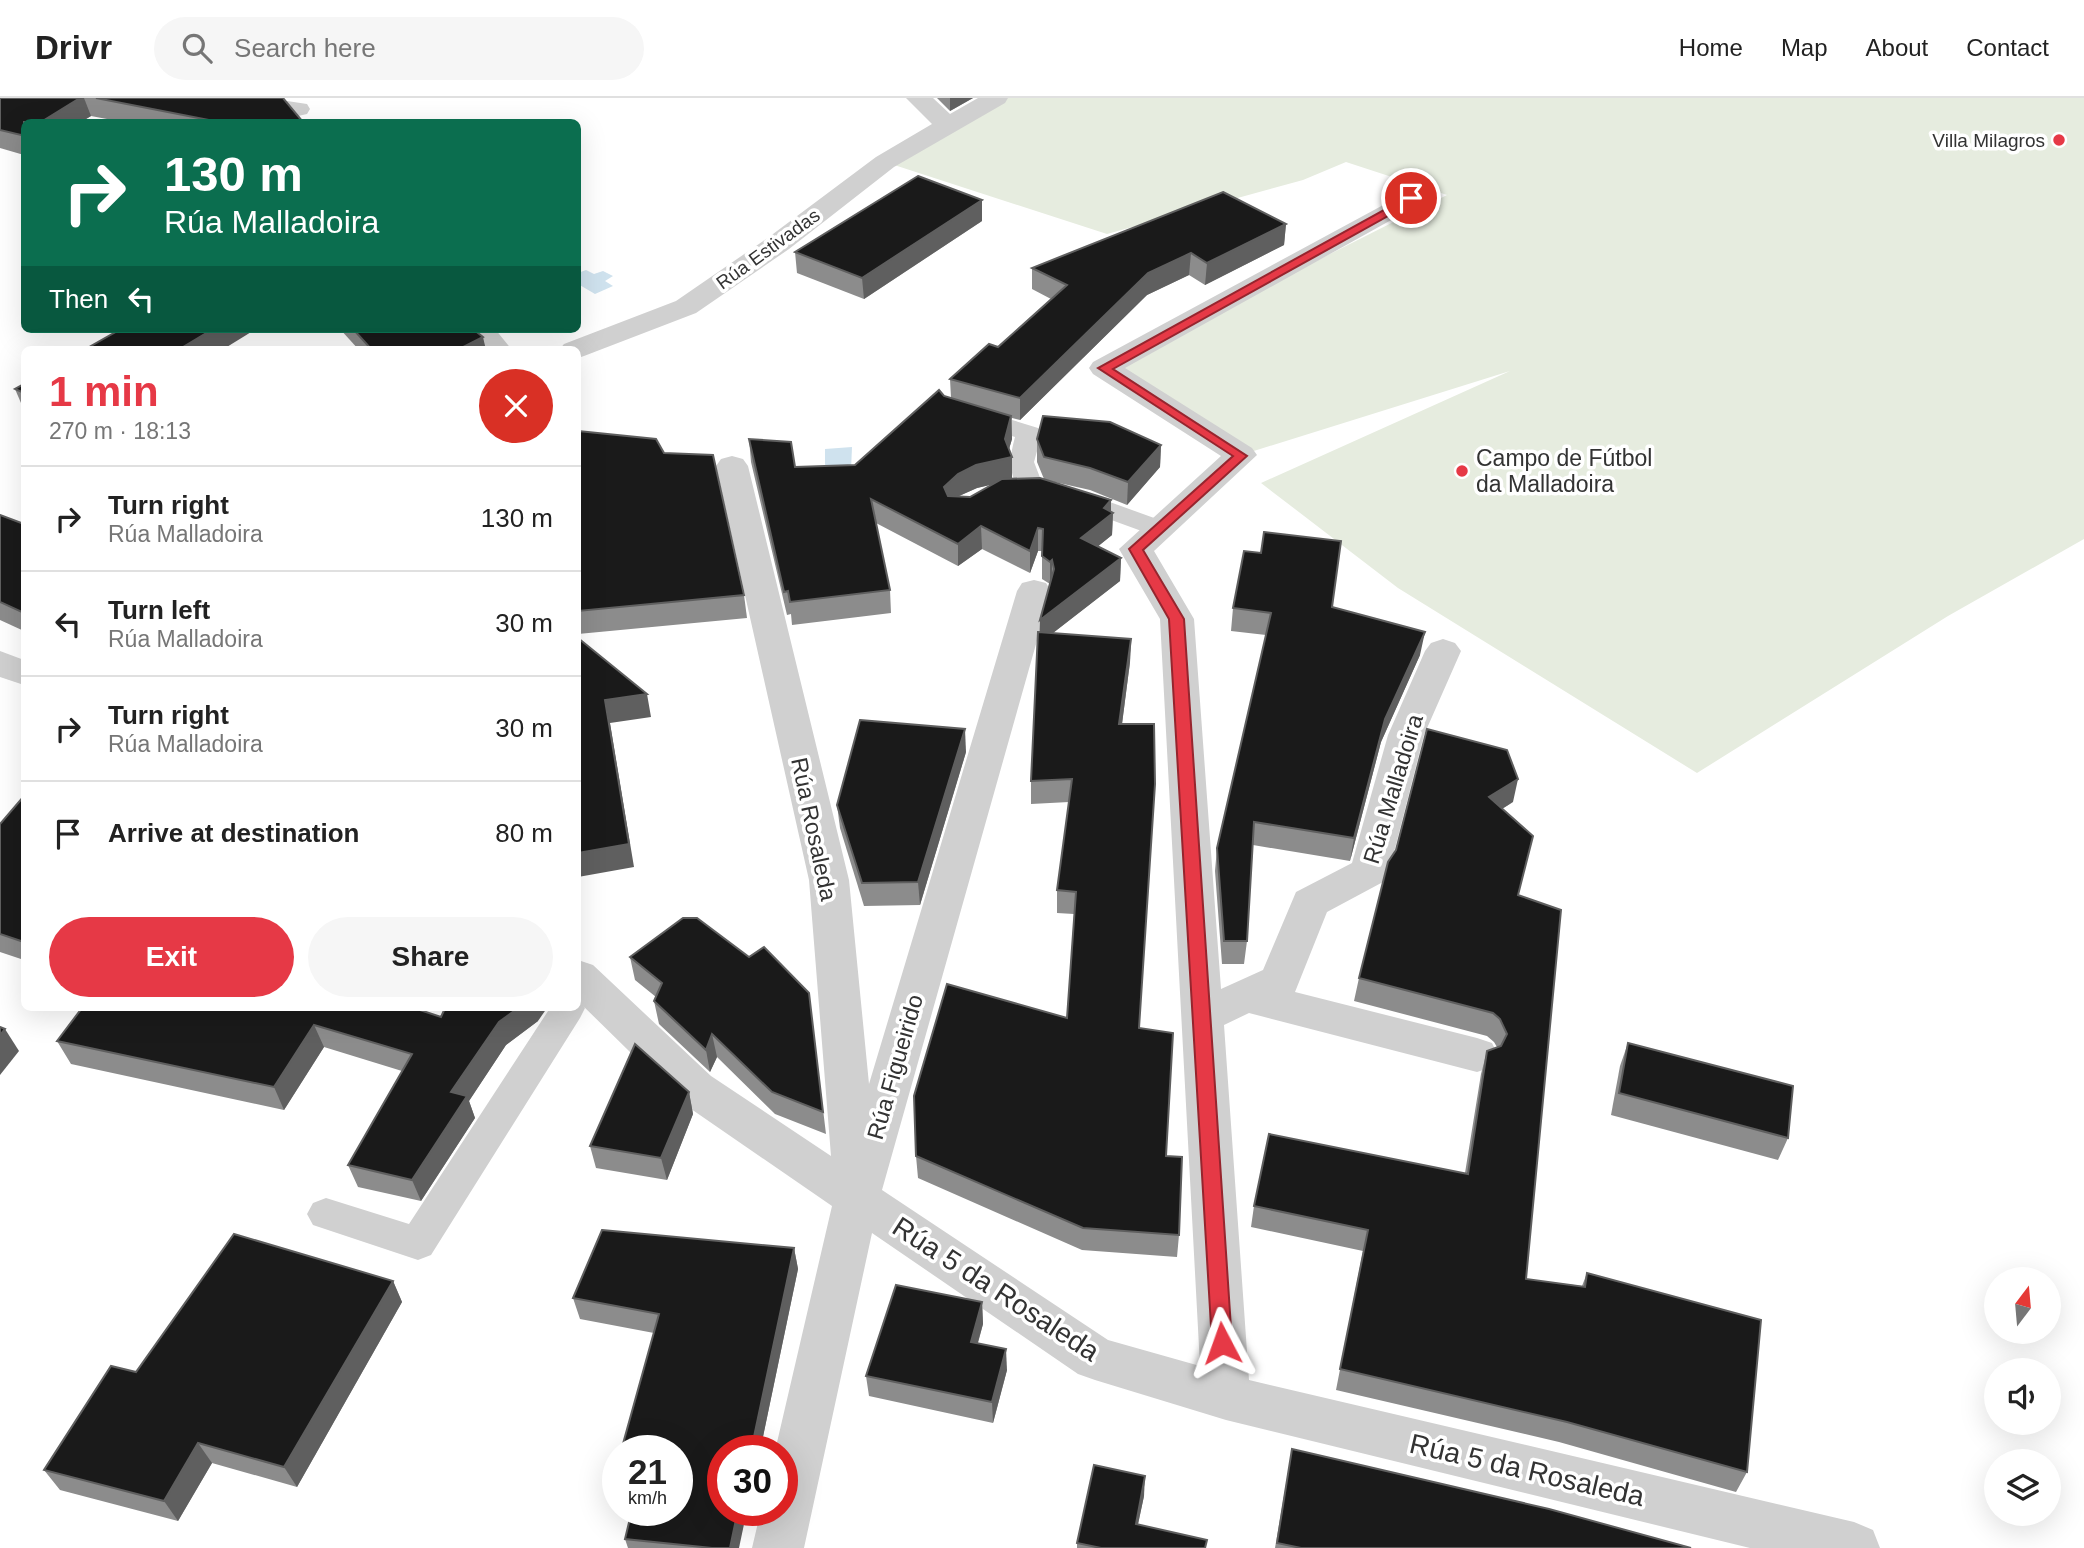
<!DOCTYPE html>
<meta charset="utf-8">
<style>
body{margin:0;font-family:Arial,sans-serif;background:#f6f6f6;color:#222;height:100vh;display:flex;flex-direction:column;font-size:26px;white-space:nowrap}
*{box-sizing:border-box;margin:0}
p{font-size:23px;color:#767676}
.icon{flex:none;width:38px;height:38px;fill:none;stroke:currentColor;stroke-width:2;stroke-linecap:round;stroke-linejoin:round}
.map{position:relative;flex:1;overflow:hidden}
.details{position:absolute;left:21px;top:248px;width:560px;height:665px;display:flex;flex-direction:column;background:#fff;border-radius:10px;box-shadow:0 7px 28px #0002}
.details>*{flex:none}
.banner{position:absolute;left:21px;top:21px;width:560px;height:214px;border-radius:10px;box-shadow:0 7px 28px #0002;background:#0b6e4f;color:#fff;overflow:hidden}
.needle{width:46px;rotate:16deg}
.fabs{position:absolute;left:1984px;top:1169px;display:grid;gap:14px}
.fabs a{display:grid;place-items:center;width:77px;height:77px;border-radius:50%;background:#fff;box-shadow:0 7px 28px #0002;font-size:35px}
.speed{position:absolute;left:602px;top:1337px;display:flex;gap:14px;font-size:35px;font-weight:700;text-align:center}
.speed>*{display:grid;place-content:center;width:91px;height:91px;border-radius:50%;background:#fff;box-shadow:0 7px 28px #0002;line-height:1}
.speed small{font-size:18px;font-weight:400}
.speed .limit{border:10px solid #d22;background:#fff;color:#111}
.pin{position:absolute;display:grid;place-items:center;width:60px;height:60px;color:#fff;margin:-30px;border:4px solid #fff;border-radius:50%;box-shadow:0 2px 7px #0007}
.me{position:absolute;width:77px;margin:-38px;rotate:356deg;stroke-linejoin:round;filter:drop-shadow(0 0 5px #0008)}
.turn{display:flex;align-items:center;gap:24px;height:147px;padding:0 28px;font-size:32px}
.turn .icon{width:91px;height:91px;stroke-width:2.5}
.turn b{display:block;font-size:49px;line-height:60px}
.then{display:flex;align-items:center;height:66px;padding:0 28px;background:#0003;gap:14px;font-size:26px}
.round{display:grid;place-items:center;flex:none;width:74px;height:74px;border-radius:37px;background:#f6f6f6}
.headline{display:flex;align-items:center;justify-content:space-between;height:119px;padding:0 28px}
h1{font-size:42px;font-weight:700;line-height:52px;color:#e63946}
.cta{display:flex;gap:14px;margin-top:auto;padding:14px 28px}
.cta a{flex:1;height:80px;border-radius:42px;background:#e63946;color:#fff;font-size:28px;font-weight:700;line-height:80px;text-align:center}
.cta a+a{background:#f6f6f6;color:#222}
ul{padding:0;list-style:none}
li{display:flex;align-items:center;gap:21px;height:105px;padding:0 28px;border-top:2px solid #e0e0e0}
li div{flex:1}
li b{display:block;font-size:26px}
li em{font-style:normal}
header{display:flex;align-items:center;gap:42px;box-sizing:border-box;height:98px;padding:0 35px;background:#fff;border-bottom:2px solid #e0e0e0}
header strong{font-size:33px}
nav{display:flex;gap:38px;margin-inline-start:auto;font-size:24px}
.search{width:490px;height:63px;background:#f6f6f6;display:flex;align-items:center;gap:18px;box-sizing:border-box;padding:0 24px;border-radius:38px;color:#767676;font-size:26px}
.map>svg:first-child{display:block}
.green{fill:#e6ecdf}
.water{fill:#cfe2ee}
.lines{fill:none;stroke-linecap:round;stroke-linejoin:round}
.lane{fill:#d0d0d0;fill-rule:evenodd}
.street{fill:#d0d0d0;fill-rule:evenodd}
.wall{fill:#8c8c8c;fill-rule:evenodd}
.shaded-wall{fill:#5f5f5f}
.building{fill:#1a1a1a;stroke:#5f5f5f;stroke-width:2}
.route{fill:#e63946;stroke:#96252e;stroke-width:2}
.poi-dot{fill:#e63946;stroke:#fff;stroke-width:2.5}
.labels{text-anchor:middle;dominant-baseline:central;stroke-width:7;stroke-linejoin:round;paint-order:stroke}
.far-poi-label{font-size:19px;fill:#333;stroke:#fff;text-anchor:end}
.far-street-label{font-size:19px;fill:#333;stroke:#fff}
.poi-label{font-size:23px;fill:#333;stroke:#fff;text-anchor:start}
.street-label{font-size:23px;fill:#333;stroke:#fff}
.near-street-label{font-size:28px;fill:#333;stroke:#fff}
</style>
<header>
<strong>Drivr</strong>
<div class="search"><svg class="icon" aria-label="search" viewBox="0 0 24 24"><circle cx="10" cy="10" r="6"/><path d="M15 15l6 6"/></svg>Search here</div>
<nav><a>Home</a><a>Map</a><a>About</a><a>Contact</a></nav>
</header>
<div class="map">
<svg width="2084" height="1450" viewBox="0 0 2084 1450">
<rect width="100%" height="100%" fill="#fff"/>
<!-- green -->
<polygon class="green" points="996,0 2084,0 2084,441 1948,518 1697,675 1398,490 1261,385 1510,273 1241,357 1104,270 1447,97 1346,64 1303,82 1107,136 885,64"/>
<!-- water -->
<g class="water">
<polygon points="586,172 594,176 603,173 613,178 605,183 613,188 595,196 578,186 578,175"/>
<polygon points="852,349 851,372 825,382 825,351"/>
</g>
<g class="lines">
<!-- lane -->
<g class="lane">
<path d="M970 309 1038 330 1042 335 1034 364 1044 390 1040 396H1022C1008 376 1009 361 1015 339L961 322 957 317 961 312Z"/>
<polygon points="1071,390 1168,425 1171,431 1168,437 1158,439 1062,404 1058,398 1062,392"/>
<polygon points="578,900 585,910 580,920 431,1157 418,1162 313,1127 307,1116 313,1105 326,1100 409,1126 550,910 578,910"/>
</g>
<!-- street -->
<g class="street">
<polygon points="189,0 267,0 307,6 310,11 307,16 298,18 201,7 192,5"/>
<polygon points="906,0 933,0 950,16 978,0 1008,0 1005,5 894,69 789,151 696,215 584,258 578,260 578,252 559,252 564,246 676,203 769,139 876,59 932,26"/>
<polygon points="1411,92 1420,94 1424,100 1420,106 1125,270 1252,350 1257,357 1154,453 1194,521 1221,891 1263,872 1296,794 1352,765 1388,637 1425,553 1431,545 1443,541 1455,545 1461,553 1424,637 1389,774 1383,784 1327,814 1295,894 1477,940 1492,945 1498,957 1492,969 1477,974 1249,915 1224,927 1249,1282 1854,1424 1873,1432 1880,1450 1750,1450 1226,1322 1095,1282 1078,1276 872,1135 804,1450 752,1450 761,1412 782,1412 782,1353 775,1353 832,1108 681,1004 578,903 578,862 593,867 711,978 831,1058 809,782 716,368 721,361 732,358 743,361 748,368 849,782 869,986 1017,493 1022,485 1034,482 1046,485 1051,493 882,1092 1108,1242 1200,1268 1160,521 1119,451 1221,358 1093,276 1089,270 1093,264"/>
<polygon points="465,231 495,231 512,252 482,252"/>
<polygon points="0,553 24,562 24,587 0,579"/>
</g>
</g>
<!-- wall -->
<g class="wall">
<polygon points="0,0 283,0 303,24 123,24 91,18 81,24 24,24 24,57 0,50"/>
<polygon points="937,0 973,0 950,13"/>
<polygon points="982,123 864,201 797,175 795,154"/>
<path d="M1286 126 1284 147 1205 187 1189 177 1147 197 1020 322 1012 320V341L1009 351 1012 381H1044L1037 364V341L1161 347 1160 369 1127 407 1090 392 1050 383 1113 415 1112 437 1098 448 1121 460 1120 483 1053 535 1131 541 1130 564 1122 626 1139 930 1166 1058 1179 1137 1177 1159 1082 1152 918 1080 916 1058 1067 920 1074 816 1057 815V792L1069 704 1031 706V683L1040 522 1050 486 1042 481V453H1038L1030 475 982 451 958 468 876 425 890 492 891 515 792 527 791 516 787 517 751 364 749 341 795 369 855 367 944 298 951 300 950 281 998 249 1051 201 1032 191V170ZM993 386 970 399 959 398 977 390Z"/>
<polygon points="340,231 473,231 486,252 359,252"/>
<polygon points="24,286 24,312 15,291"/>
<polygon points="578,333 744,497 747,520 578,536"/>
<polygon points="0,417 24,426 24,533 0,522"/>
<polygon points="1332,509 1420,557 1381,644 1350,763 1253,747 1247,843 1244,866 1222,866 1215,773 1217,750 1266,537 1231,533 1233,510"/>
<polygon points="966,654 920,807 864,808 840,730 837,707"/>
<polygon points="24,698 24,862 0,854 0,726"/>
<polygon points="1513,704 1502,711 1518,797 1526,1181 1582,1188 1587,1175 1747,1374 1736,1394 1559,1344 1336,1292 1363,1153 1251,1129 1254,1108 1465,1075 1481,976 1487,953 1497,949 1494,944 1487,938 1354,903 1359,880 1388,764"/>
<polygon points="630,859 749,859 809,895 826,1036 775,1016 717,959 710,974 659,926 654,903 656,899 635,882"/>
<polygon points="144,912 441,919 538,923 506,947 469,1003 475,1020 421,1103 358,1089 348,1067 402,973 324,949 284,1012 71,966 57,943"/>
<polygon points="1628,945 1788,1040 1778,1062 1611,1017 1620,968"/>
<polygon points="689,994 693,1016 667,1082 596,1070 590,1048"/>
<polygon points="794,1150 798,1171 760,1353 723,1353 739,1450 628,1450 625,1441 677,1412 654,1235 580,1221 573,1200"/>
<polygon points="393,1183 402,1204 297,1389 212,1365 178,1423 60,1392 44,1372 136,1274"/>
<polygon points="982,1204 983,1226 978,1245 1007,1272 993,1325 869,1298 866,1278"/>
<polygon points="1292,1351 1691,1450 1275,1450"/>
<polygon points="1144,1398 1138,1426 1205,1450 1077,1450 1077,1445"/>
</g>
<!-- shaded-wall -->
<g class="shaded-wall">
<polygon points="80,0 84,0 91,18 81,24 41,24"/>
<polygon points="950,0 973,0 950,13"/>
<polygon points="24,35 24,46 21,37"/>
<polygon points="982,102 982,123 864,201 862,180"/>
<polygon points="1286,126 1284,147 1205,187 1207,165"/>
<polygon points="1191,155 1189,177 1147,197 1020,322 1020,300 1148,175"/>
<polygon points="213,231 256,231 222,252 178,252"/>
<polygon points="483,239 486,252 462,252 461,250"/>
<polygon points="1011,318 1012,341 1006,361 1012,359 1012,382 977,390 959,398 945,411 944,389 958,376 1005,341"/>
<polygon points="1161,347 1160,369 1127,407 1128,384"/>
<polygon points="1111,402 1111,416 1113,415 1112,437 1080,463 1081,440"/>
<polygon points="981,428 982,451 958,468 958,446"/>
<polygon points="1038,430 1038,453 1030,475 1030,453"/>
<polygon points="1121,460 1120,483 1040,545 1040,522"/>
<polygon points="1052,462 1052,485 1050,487 1050,464"/>
<polygon points="1425,534 1420,557 1381,644 1350,763 1354,740 1385,621"/>
<polygon points="1131,541 1130,564 1119,649 1119,626"/>
<polygon points="647,596 651,619 610,625 634,769 578,779 578,755 605,602"/>
<polygon points="965,631 966,654 920,807 918,784"/>
<polygon points="1518,681 1513,704 1484,722 1489,699"/>
<polygon points="518,910 547,910 538,923 506,947 469,1003 475,1020 421,1103 412,1082 451,994 499,924"/>
<polygon points="314,927 324,949 284,1012 274,989"/>
<polygon points="5,931 19,953 0,977 0,937"/>
<polygon points="712,936 717,959 710,974 706,952"/>
<polygon points="689,994 693,1016 667,1082 661,1060"/>
<polygon points="794,1150 798,1171 760,1353 751,1353"/>
<polygon points="393,1183 402,1204 297,1389 284,1369"/>
<polygon points="982,1204 983,1226 972,1265 971,1244"/>
<polygon points="1006,1251 1007,1272 993,1325 992,1304"/>
<polygon points="198,1345 212,1365 178,1423 164,1403"/>
<polygon points="1145,1378 1144,1398 1134,1445 1136,1426"/>
<polygon points="738,1412 747,1412 739,1450 730,1450"/>
</g>
<!-- building -->
<g class="building">
<polygon points="0,0 80,0 41,24 24,24 24,35 21,37 0,32"/>
<polygon points="96,0 283,0 303,24 219,24"/>
<polygon points="918,78 982,102 862,180 795,154"/>
<polygon points="1223,94 1286,126 1207,165 1191,155 1148,175 1020,300 950,281 989,246 998,249 1067,187 1032,170"/>
<polygon points="121,231 213,231 178,252 84,252"/>
<polygon points="353,231 473,231 483,239 461,250 464,252 372,252"/>
<polygon points="24,286 24,295 15,291"/>
<polygon points="939,292 944,298 1011,318 1005,341 1012,359 976,367 958,376 944,389 948,398 970,399 1002,381 1040,380 1111,402 1104,410 1113,415 1081,440 1121,460 1040,522 1054,471 1052,462 1050,464 1042,458 1043,431 1038,430 1030,453 981,428 958,446 871,401 890,492 790,504 788,493 784,494 749,341 791,344 795,369 855,367"/>
<polygon points="1043,318 1110,324 1161,347 1128,384 1090,370 1044,359 1037,341"/>
<polygon points="578,333 656,341 664,355 713,357 744,497 578,513"/>
<polygon points="0,417 24,426 24,515 0,504"/>
<polygon points="1264,434 1341,443 1332,509 1425,534 1385,621 1354,740 1254,724 1247,843 1224,843 1217,750 1271,515 1233,510 1244,453 1261,455"/>
<polygon points="1038,534 1131,541 1119,626 1154,626 1155,686 1139,930 1173,935 1166,1058 1182,1059 1179,1137 1083,1130 916,1058 914,998 947,886 1067,920 1076,794 1057,792 1072,681 1031,683"/>
<polygon points="578,540 647,596 605,602 629,746 578,755"/>
<polygon points="860,622 965,631 918,784 862,785 837,707"/>
<polygon points="1427,631 1507,652 1518,681 1489,699 1533,738 1518,797 1561,812 1526,1181 1585,1189 1587,1175 1761,1222 1747,1374 1567,1324 1340,1271 1368,1132 1254,1108 1269,1036 1468,1076 1487,953 1501,948 1507,936 1500,921 1493,915 1359,880 1388,764 1396,752"/>
<polygon points="24,698 24,844 0,836 0,726"/>
<polygon points="683,820 697,820 749,859 764,849 809,895 823,1014 772,994 712,936 706,952 654,903 662,885 630,859"/>
<polygon points="82,910 133,910 144,912 146,910 414,910 441,919 445,910 518,910 499,924 451,994 467,998 412,1082 348,1067 412,956 314,927 274,989 57,943"/>
<polygon points="0,929 5,931 0,937"/>
<polygon points="1628,945 1793,988 1788,1040 1619,995"/>
<polygon points="635,946 689,994 661,1060 590,1048"/>
<polygon points="602,1132 794,1150 751,1353 723,1353 723,1412 738,1412 730,1450 712,1450 625,1441 632,1412 677,1412 677,1353 621,1353 659,1216 573,1200"/>
<polygon points="234,1136 393,1183 284,1369 198,1345 164,1403 44,1372 111,1268 136,1274"/>
<polygon points="896,1187 982,1204 971,1244 1006,1251 992,1304 866,1278"/>
<polygon points="1292,1351 1549,1411 1691,1450 1301,1450 1277,1445"/>
<polygon points="1094,1367 1145,1378 1136,1426 1207,1442 1205,1450 1101,1450 1077,1445"/>
</g>
<!-- route -->
<polygon class="route" points="1411,97 1415,98 1415,103 1113,271 1247,358 1143,452 1184,521 1232,1245 1229,1251 1222,1254 1215,1251 1212,1245 1169,521 1129,451 1233,358 1098,270"/>
<!-- markers -->
<g class="poi-dot">
<circle cx="2059" cy="42" r="7"/>
<circle cx="1462" cy="373" r="7"/>
</g>
<g class="labels">
<!-- far-poi labels -->
<g class="far-poi-label">
<text x="2045" y="42">Villa Milagros</text>
</g>
<!-- far-street labels -->
<g class="far-street-label">
<text transform="translate(768 151) rotate(-36)">Rúa Estivadas</text>
</g>
<!-- poi labels -->
<g class="poi-label">
<text x="1476" y="360">Campo de Fútbol<tspan x="1476" dy="26">da Malladoira</tspan></text>
</g>
<!-- street labels -->
<g class="street-label">
<text transform="translate(1393 691) rotate(-73)">Rúa Malladoira</text>
<text transform="translate(814 731) rotate(78)">Rúa Rosaleda</text>
<text transform="translate(895 969) rotate(-74)">Rúa Figueirido</text>
</g>
<!-- near-street labels -->
<g class="near-street-label">
<text transform="translate(996 1191) rotate(33)">Rúa 5 da Rosaleda</text>
<text transform="translate(1527 1372) rotate(13)">Rúa 5 da Rosaleda</text>
</g>
</g>
</svg>
<div class="fabs">
<a><svg class="needle" viewBox="-14 -14 28 28"><path d="M0-13l5 13h-10z" fill="#e53935"/><path d="M0 13l5-13h-10z" fill="#767676"/></svg></a>
<a><svg class="icon" aria-label="sound" viewBox="0 0 24 24"><path d="M4 9h4l5-4v14l-5-4H4zM17 9q2 3 0 6"/></svg></a>
<a><svg class="icon" aria-label="layers" viewBox="0 0 24 24"><path d="M12 4l9 5-9 5-9-5zM3 14l9 5 9-5"/></svg></a>
</div>
<div class="speed"><div>21<small>km/h</small></div><div class="limit">30</div></div>
<div class="pin" style="left:1411px;top:100px;background:#d93025"><svg class="icon" aria-label="arrive" viewBox="0 0 24 24"><path d="M6 21V4h12l-3 4 3 4H6"/></svg></div>
<svg class="me" style="left:1222px;top:1245px" viewBox="-20 -20 40 40"><path d="M0-17L14 15 0 8-14 15z" fill="#e63946" stroke="#fff" stroke-width="4"/></svg>
<div class="banner">
<div class="turn"><svg class="icon" aria-label="right" viewBox="0 0 24 24"><path d="M7 20v-9h11M14 6l5 5-5 5"/></svg><div><b>130 m</b>Rúa Malladoira</div></div>
<div class="then">Then<svg class="icon" aria-label="left" viewBox="0 0 24 24"><path d="M17 20v-9H6M10 6l-5 5 5 5"/></svg></div>
</div>
<section class="details">
<div class="headline"><div><h1>1 min</h1><p>270 m · 18:13</p></div><a class="round" style="background:#d93025;color:#fff"><svg class="icon" aria-label="close" viewBox="0 0 24 24"><path d="M6 6l12 12M18 6L6 18"/></svg></a></div>
<ul>
<li><svg class="icon" aria-label="right" viewBox="0 0 24 24"><path d="M7 20v-9h11M14 6l5 5-5 5"/></svg><div><b>Turn right</b><p>Rúa Malladoira</p></div><em>130 m</em></li>
<li><svg class="icon" aria-label="left" viewBox="0 0 24 24"><path d="M17 20v-9H6M10 6l-5 5 5 5"/></svg><div><b>Turn left</b><p>Rúa Malladoira</p></div><em>30 m</em></li>
<li><svg class="icon" aria-label="right" viewBox="0 0 24 24"><path d="M7 20v-9h11M14 6l5 5-5 5"/></svg><div><b>Turn right</b><p>Rúa Malladoira</p></div><em>30 m</em></li>
<li><svg class="icon" aria-label="arrive" viewBox="0 0 24 24"><path d="M6 21V4h12l-3 4 3 4H6"/></svg><div><b>Arrive at destination</b></div><em>80 m</em></li>
</ul>
<div class="cta"><a>Exit</a><a>Share</a></div>
</section>
</div>
